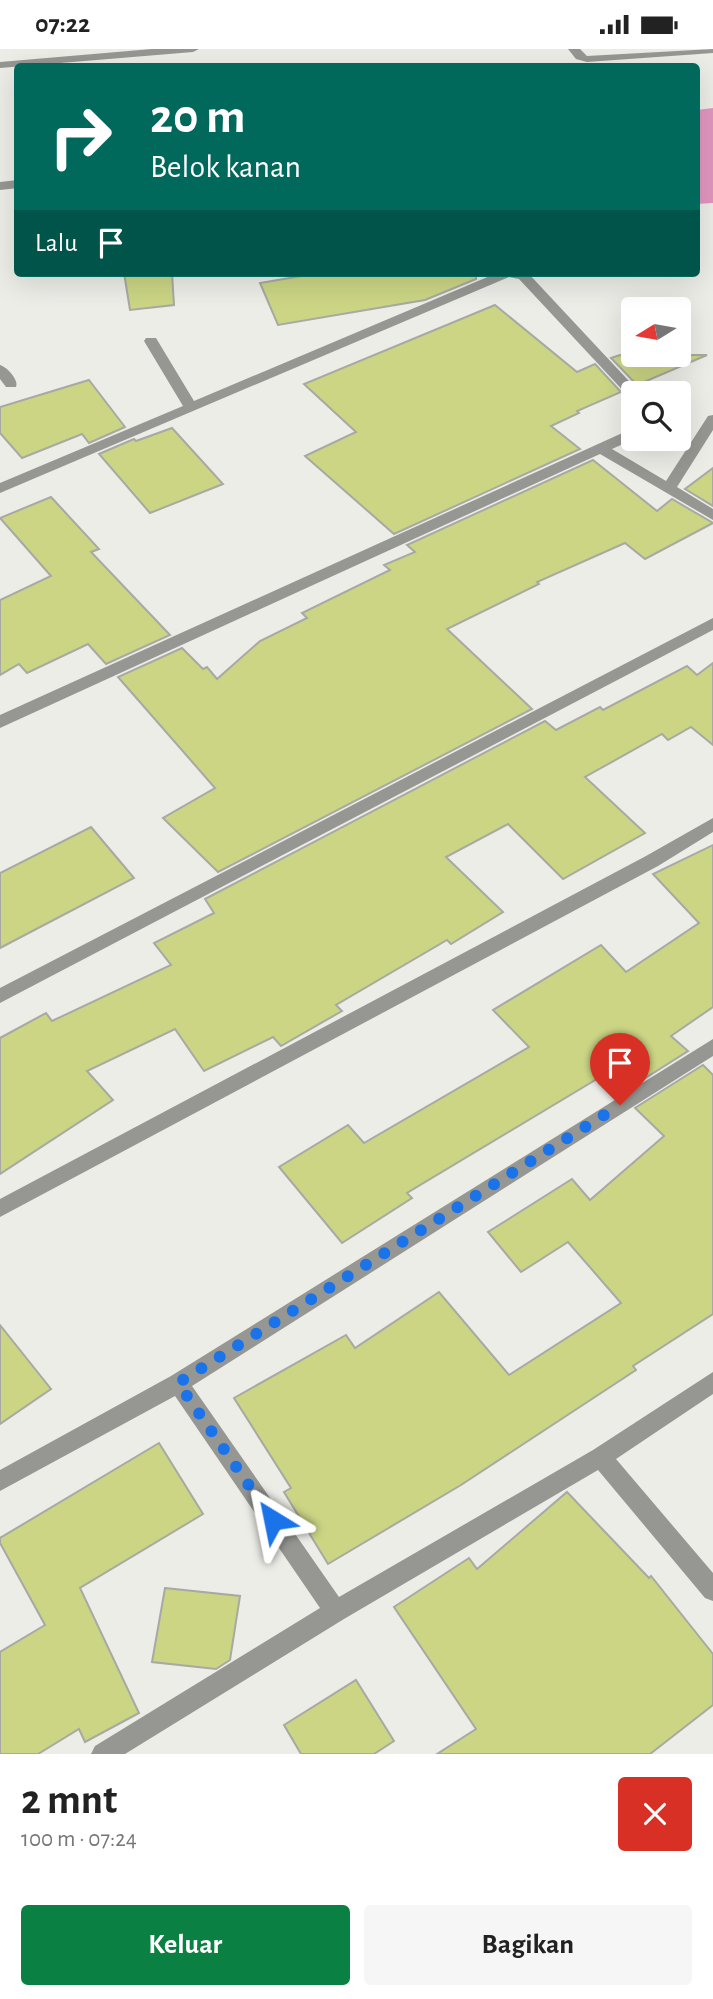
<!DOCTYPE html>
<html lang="id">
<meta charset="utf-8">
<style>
body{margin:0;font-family:"Alegreya Sans",sans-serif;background:#f6f6f6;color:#222;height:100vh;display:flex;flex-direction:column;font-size:26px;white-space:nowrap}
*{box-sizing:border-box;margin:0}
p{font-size:23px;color:#767676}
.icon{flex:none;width:38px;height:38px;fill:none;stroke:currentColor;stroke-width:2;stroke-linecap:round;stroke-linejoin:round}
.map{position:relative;height:1705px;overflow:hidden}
.details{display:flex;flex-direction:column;background:#fff;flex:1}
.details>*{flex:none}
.guide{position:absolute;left:14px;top:14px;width:686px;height:214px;border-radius:7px;box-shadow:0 7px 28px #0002;background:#00695c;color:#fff;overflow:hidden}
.needle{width:46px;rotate:259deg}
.buttons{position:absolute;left:621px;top:248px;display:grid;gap:14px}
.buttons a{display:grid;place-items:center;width:70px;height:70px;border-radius:7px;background:#fff;box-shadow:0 7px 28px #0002;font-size:35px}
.pin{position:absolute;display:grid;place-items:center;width:60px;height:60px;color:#fff;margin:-72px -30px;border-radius:50% 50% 50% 0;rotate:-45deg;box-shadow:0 0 7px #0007}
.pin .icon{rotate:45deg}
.me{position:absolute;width:77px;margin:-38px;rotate:325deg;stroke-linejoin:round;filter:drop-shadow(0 0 5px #0008)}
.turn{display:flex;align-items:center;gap:24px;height:147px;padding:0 21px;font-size:32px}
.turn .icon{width:91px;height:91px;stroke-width:2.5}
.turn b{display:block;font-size:49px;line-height:60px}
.then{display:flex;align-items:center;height:66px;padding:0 21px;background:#0003;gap:14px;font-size:26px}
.round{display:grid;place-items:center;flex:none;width:74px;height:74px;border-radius:7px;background:#f6f6f6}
.head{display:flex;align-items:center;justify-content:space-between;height:119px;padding:0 21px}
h1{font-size:42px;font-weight:600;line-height:52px}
.cta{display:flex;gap:14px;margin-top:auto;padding:14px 21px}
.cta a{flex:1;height:80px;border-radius:7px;background:#0b8043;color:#fff;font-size:28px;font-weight:600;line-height:80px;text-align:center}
.cta a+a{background:#f6f6f6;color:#222}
.status{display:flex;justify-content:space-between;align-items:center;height:49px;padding:0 35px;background:#fff;direction:ltr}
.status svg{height:19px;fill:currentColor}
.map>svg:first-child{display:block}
.forest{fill:#e196bf}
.building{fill:#cbd584;stroke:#a8a9a3;stroke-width:2}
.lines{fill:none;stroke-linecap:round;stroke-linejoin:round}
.minor{fill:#969693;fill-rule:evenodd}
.route{stroke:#1a73e8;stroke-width:12;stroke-dasharray:0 21.6}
</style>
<div class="status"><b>07:22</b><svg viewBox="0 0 49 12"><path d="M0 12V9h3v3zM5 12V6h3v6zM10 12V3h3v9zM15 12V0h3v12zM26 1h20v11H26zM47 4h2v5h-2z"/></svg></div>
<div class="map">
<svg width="713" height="1705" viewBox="0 0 713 1705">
<rect width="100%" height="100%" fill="#ecede7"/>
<!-- forest -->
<polygon class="forest" points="713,59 713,154 697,155 697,61"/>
<!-- building -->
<g class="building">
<polygon points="124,224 172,224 174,256 130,261"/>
<polygon points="319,224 476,224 476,230 425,251 278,276 260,234"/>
<polygon points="495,256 577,323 595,315 621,343 577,362 579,364 551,377 580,400 394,485 305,407 356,383 304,335"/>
<polygon points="620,306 707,306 637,336 611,309"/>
<polygon points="89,331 125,378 89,394 82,385 22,409 0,384 0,358"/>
<polygon points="172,379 223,435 150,464 99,405 134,390 136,392"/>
<polygon points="593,411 657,462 672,450 713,474 645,510 625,494 537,533 539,535 447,580 532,660 218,823 163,769 215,739 118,628 182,599 203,620 207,618 217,630 260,592 307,569 302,564 390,521 384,516 415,503 407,496"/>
<polygon points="713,419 713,457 685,440"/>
<polygon points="51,448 99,500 91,503 170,586 106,615 88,595 27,624 19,615 0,626 0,551 51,527 0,469"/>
<polygon points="713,614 713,696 691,678 668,691 662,685 585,728 645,784 563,830 508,775 446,808 503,863 451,895 447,891 336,956 342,962 281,997 273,988 204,1022 175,980 87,1022 113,1051 0,1125 0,989 46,964 52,972 171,916 154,894 214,864 205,850 545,672 556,681 600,658 603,661 687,617 697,626"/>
<polygon points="91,778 134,829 0,899 0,824"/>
<polygon points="713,796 713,958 671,987 688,1002 620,1045 602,1027 407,1144 412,1149 342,1194 279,1118 348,1076 364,1094 529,998 493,961 601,896 626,923 699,874 653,825"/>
<polygon points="703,1016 713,1026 713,1265 633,1317 636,1321 461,1436 328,1515 284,1443 291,1439 234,1349 346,1286 355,1299 439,1243 509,1326 621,1254 568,1193 521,1223 488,1183 572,1130 590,1151 664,1087 635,1059"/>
<polygon points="0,1276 51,1340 0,1375"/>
<polygon points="159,1394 203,1465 80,1539 139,1664 85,1693 79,1680 38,1705 0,1705 0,1603 45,1576 0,1494 0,1489"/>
<polygon points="567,1443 649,1529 651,1527 713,1605 713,1656 650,1705 437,1705 476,1680 394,1558 469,1509 477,1520"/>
<polygon points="165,1539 240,1547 230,1611 216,1620 152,1613"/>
<polygon points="356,1631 394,1692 374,1705 301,1705 284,1676"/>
</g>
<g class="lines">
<!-- minor -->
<g class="minor">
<polygon points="152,0 199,0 193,3 0,19 0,13"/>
<polygon points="568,0 580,0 587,7 713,0 713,4 587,13 576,10"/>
<polygon points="18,131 18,139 0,141 0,133"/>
<polygon points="497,224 528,224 641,345 634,345 634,349 629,348 519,230 509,228 0,444 0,434 183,357 144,292 146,289 156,289 194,352"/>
<path d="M0 316C7 318 19 331 16 338H6L0 330Z"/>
<polygon points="713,366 713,381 677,438 713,460 713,471 600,405 0,679 0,666 629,381 634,380 634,390 612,400 666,432 708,367"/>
<polygon points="713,569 713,581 0,954 0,939"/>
<polygon points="713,769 713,783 658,817 0,1168 0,1150 646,807"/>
<polygon points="713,990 713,1007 192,1337 339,1548 593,1401 713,1323 713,1345 616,1410 713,1524 713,1552 705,1549 598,1421 344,1570 125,1705 91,1705 95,1697 320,1559 175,1347 0,1442 0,1421 171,1327"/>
</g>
</g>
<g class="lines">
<!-- route -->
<polyline class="route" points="273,1471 178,1334 620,1056"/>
</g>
</svg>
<div class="buttons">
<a><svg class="needle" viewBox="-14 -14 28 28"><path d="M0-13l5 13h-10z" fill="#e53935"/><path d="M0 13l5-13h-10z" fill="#767676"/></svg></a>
<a><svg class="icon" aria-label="search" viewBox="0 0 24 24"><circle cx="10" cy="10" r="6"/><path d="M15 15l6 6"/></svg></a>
</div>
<div class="pin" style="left:620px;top:1056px;background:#d93025"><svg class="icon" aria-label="arrive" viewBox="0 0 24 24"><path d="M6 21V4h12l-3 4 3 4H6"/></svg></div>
<svg class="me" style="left:273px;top:1471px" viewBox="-20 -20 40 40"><path d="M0-17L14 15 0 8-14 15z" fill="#1a73e8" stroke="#fff" stroke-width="4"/></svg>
<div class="guide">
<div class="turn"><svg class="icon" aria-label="right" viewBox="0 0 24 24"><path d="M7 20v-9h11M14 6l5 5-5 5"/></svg><div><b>20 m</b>Belok kanan</div></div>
<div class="then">Lalu<svg class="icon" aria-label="arrive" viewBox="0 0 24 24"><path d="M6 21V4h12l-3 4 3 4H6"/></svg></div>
</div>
</div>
<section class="details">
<div class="head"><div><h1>2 mnt</h1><p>100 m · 07:24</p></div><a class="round" style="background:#d93025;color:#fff"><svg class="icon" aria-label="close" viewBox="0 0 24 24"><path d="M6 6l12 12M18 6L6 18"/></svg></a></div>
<div class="cta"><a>Keluar</a><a>Bagikan</a></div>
</section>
